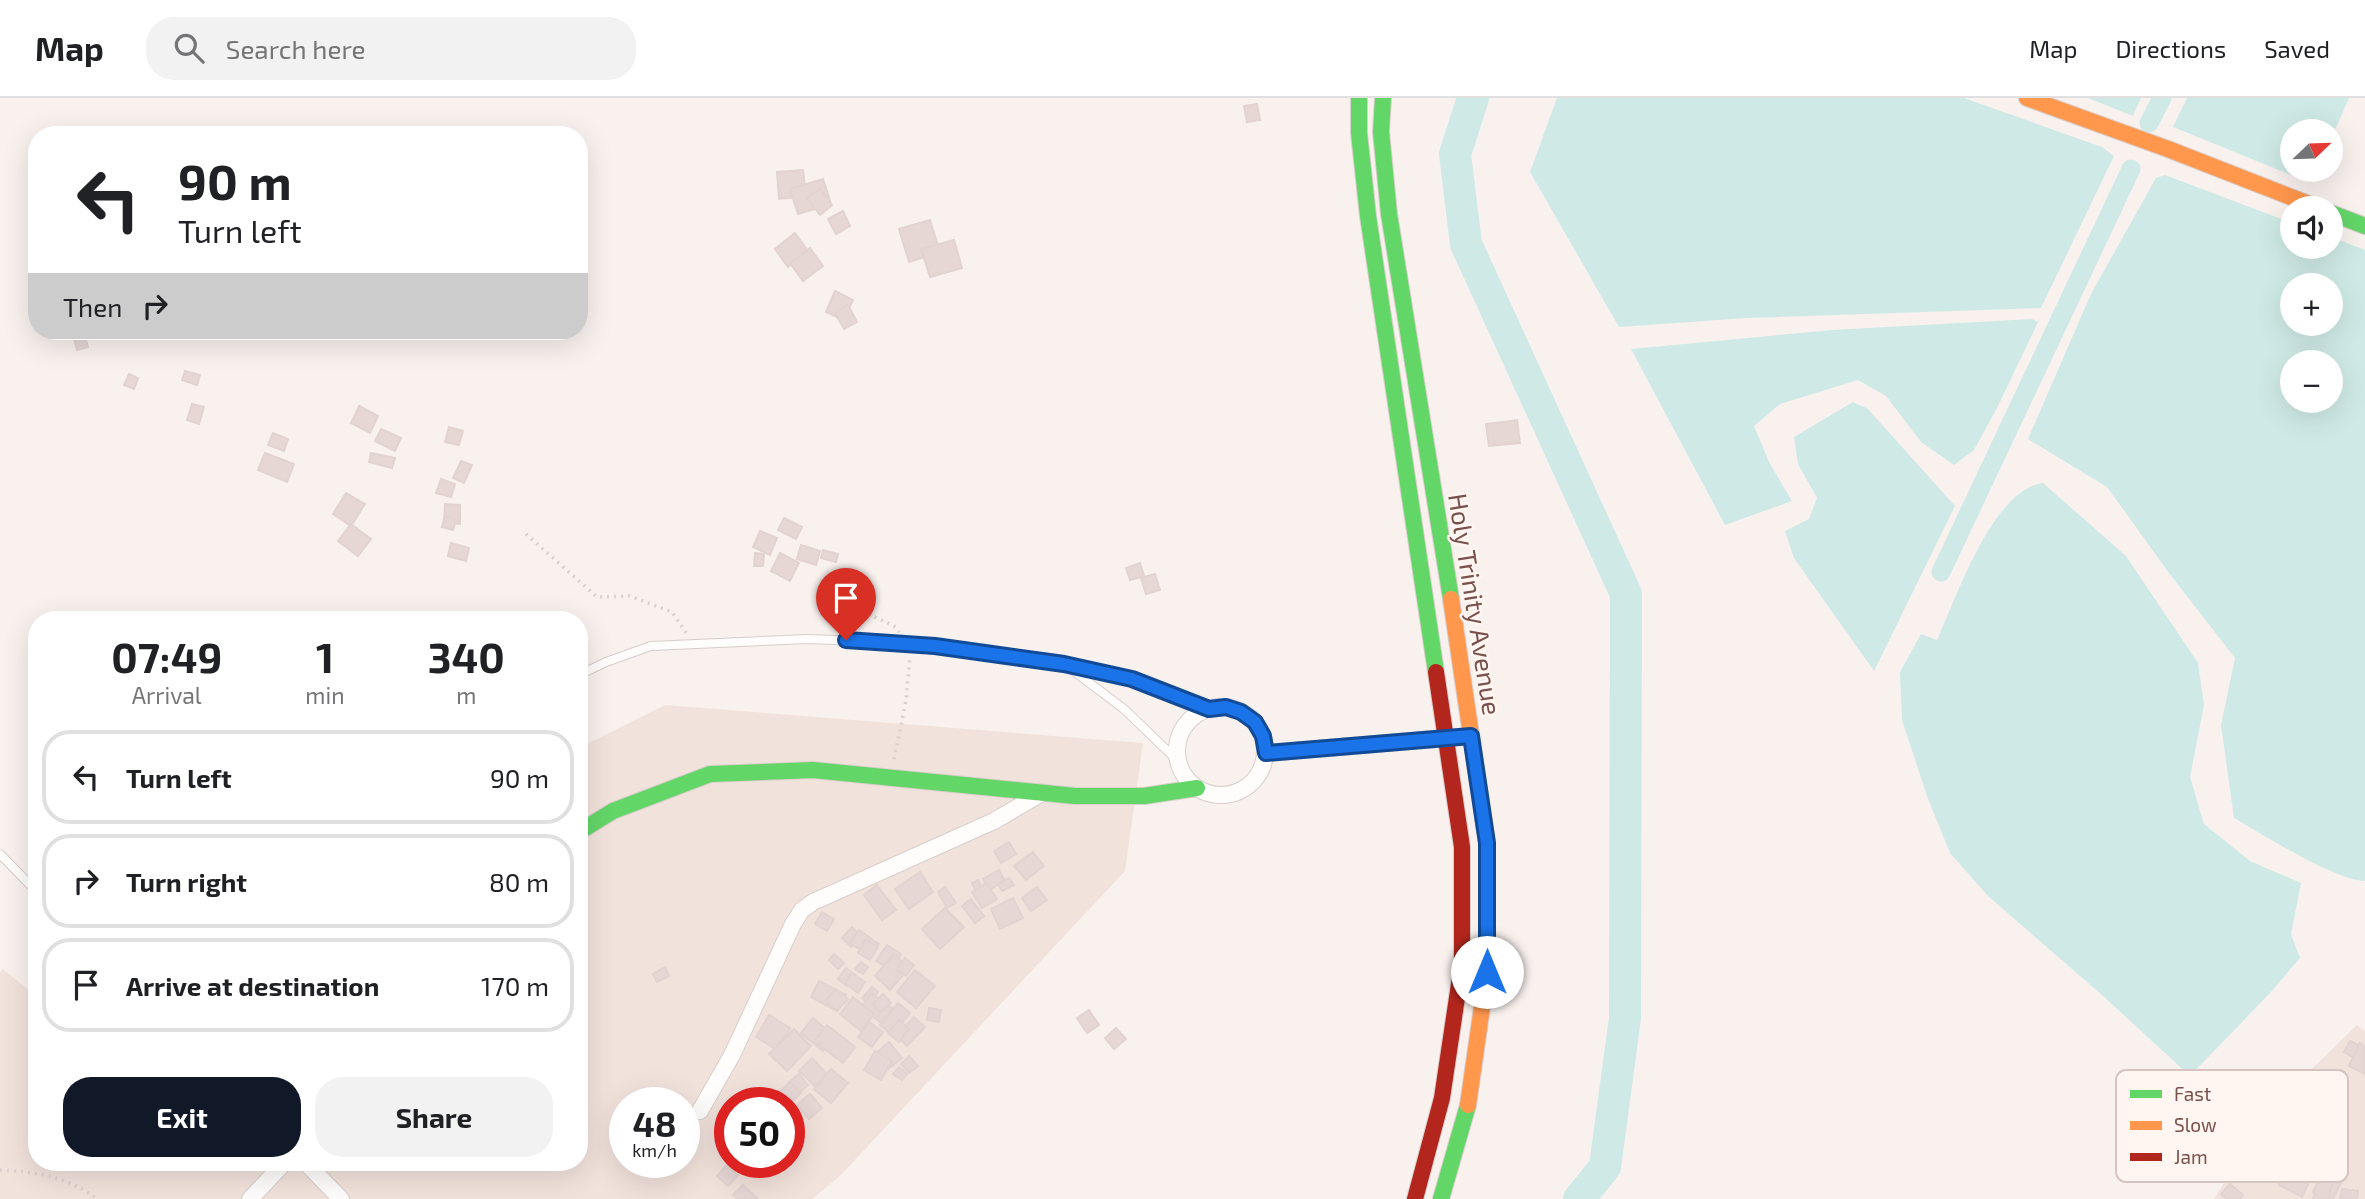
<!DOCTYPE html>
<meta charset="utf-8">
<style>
body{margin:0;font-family:"Exo 2",sans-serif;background:#f2f2f2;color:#202124;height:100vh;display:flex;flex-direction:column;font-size:26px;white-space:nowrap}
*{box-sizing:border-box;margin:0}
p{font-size:23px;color:#757577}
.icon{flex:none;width:38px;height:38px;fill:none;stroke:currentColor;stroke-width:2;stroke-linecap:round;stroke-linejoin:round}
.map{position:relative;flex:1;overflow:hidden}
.side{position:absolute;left:28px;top:513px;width:560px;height:560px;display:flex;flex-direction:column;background:#fff;border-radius:28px;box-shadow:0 7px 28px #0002}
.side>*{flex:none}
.hud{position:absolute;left:28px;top:28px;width:560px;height:214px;border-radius:28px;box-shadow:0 7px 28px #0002;background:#fff;color:#202124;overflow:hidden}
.needle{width:46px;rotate:67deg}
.tools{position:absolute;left:2280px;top:21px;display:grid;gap:14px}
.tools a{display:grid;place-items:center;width:63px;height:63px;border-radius:50%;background:#fff;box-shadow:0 7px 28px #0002;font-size:35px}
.speed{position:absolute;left:609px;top:989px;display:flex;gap:14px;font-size:35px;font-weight:700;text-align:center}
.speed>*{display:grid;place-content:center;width:91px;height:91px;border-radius:50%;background:#fff;box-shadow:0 7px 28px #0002;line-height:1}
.speed small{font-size:18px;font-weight:400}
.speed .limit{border:10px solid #d22;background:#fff;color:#111}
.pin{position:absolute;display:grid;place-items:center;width:60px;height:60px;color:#fff;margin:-72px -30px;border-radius:50% 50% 50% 0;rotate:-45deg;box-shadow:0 0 7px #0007}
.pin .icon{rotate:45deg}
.me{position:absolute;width:77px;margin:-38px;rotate:0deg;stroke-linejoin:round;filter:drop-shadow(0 0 5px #0008)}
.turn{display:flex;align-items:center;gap:24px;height:147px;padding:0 35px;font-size:32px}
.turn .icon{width:91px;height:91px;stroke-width:2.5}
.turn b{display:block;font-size:49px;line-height:60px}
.then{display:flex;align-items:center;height:66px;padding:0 35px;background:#0003;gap:14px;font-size:26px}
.eta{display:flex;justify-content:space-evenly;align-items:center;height:119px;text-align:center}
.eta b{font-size:42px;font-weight:700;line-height:49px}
.cta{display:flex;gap:14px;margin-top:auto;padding:14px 35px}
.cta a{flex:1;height:80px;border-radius:28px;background:#111827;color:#fff;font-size:28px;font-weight:700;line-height:80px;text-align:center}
.cta a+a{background:#f2f2f2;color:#202124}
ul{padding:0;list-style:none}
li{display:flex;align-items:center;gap:21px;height:94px;margin:0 14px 10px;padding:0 21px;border:4px solid #e0e0e0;border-radius:28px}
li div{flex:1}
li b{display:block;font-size:26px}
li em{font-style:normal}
header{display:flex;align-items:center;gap:42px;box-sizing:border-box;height:98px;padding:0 35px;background:#fff;border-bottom:2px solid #e0e0e0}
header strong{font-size:33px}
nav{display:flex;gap:38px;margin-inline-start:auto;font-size:24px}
.search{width:490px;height:63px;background:#f2f2f2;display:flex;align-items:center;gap:18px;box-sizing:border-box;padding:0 24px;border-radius:28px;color:#757577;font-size:26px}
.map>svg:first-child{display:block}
.residential{fill:#f2e2dc;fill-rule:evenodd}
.water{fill:#cfeae6;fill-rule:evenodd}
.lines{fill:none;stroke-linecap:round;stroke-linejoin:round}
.canal{stroke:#cfeae6;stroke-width:19}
.river{stroke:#cfeae6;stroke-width:32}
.building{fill:#e6d7d5;stroke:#e2d3d0;stroke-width:2}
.lane-casing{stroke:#d8cdca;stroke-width:10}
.street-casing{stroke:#d8cdca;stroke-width:18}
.fast-casing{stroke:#dacecb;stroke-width:18}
.slow-casing{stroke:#dacecb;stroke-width:18}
.jam-casing{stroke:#dacecb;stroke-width:18}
.path{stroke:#dbd0cf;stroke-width:3.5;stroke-dasharray:2 5;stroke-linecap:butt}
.lane{stroke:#fefdfc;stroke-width:8}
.street{stroke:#fefdfc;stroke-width:16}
.fast{stroke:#63d668;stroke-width:16}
.slow{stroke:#ff974d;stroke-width:16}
.jam{stroke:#b3261e;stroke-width:16}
.route-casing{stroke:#114b97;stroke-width:18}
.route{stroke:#1a73e8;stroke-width:12}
.labels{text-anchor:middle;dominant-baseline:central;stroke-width:5;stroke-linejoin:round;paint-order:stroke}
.street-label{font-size:26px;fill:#79504c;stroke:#fff5f1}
.key{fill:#fff5f1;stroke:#d7c4c0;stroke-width:2}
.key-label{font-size:19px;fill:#79504c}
</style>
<header>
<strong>Map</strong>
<div class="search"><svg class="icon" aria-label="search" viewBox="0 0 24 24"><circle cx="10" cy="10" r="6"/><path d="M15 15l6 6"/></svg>Search here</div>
<nav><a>Map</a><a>Directions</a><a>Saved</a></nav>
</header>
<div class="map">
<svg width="2365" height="1101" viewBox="0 0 2365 1101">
<rect width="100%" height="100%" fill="#f9f1ee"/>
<!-- residential -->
<g class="residential">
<path d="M665 607 1143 645 1125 773 839 1079 812 1101H0V875L3 871 37 899V1064H579V650ZM625 1004H684V1064H625ZM730 1004H789V1064H730Z"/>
<polygon points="2357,927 2365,933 2365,1101 2214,1101 2271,1011"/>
</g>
<!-- water -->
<g class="water">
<polygon points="1557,0 1964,0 2102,49 2114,58 2041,210 1747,220 1619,229 1530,74"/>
<polygon points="2088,0 2141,0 2133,18"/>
<polygon points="2187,0 2349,0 2331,41 2331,33 2292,33 2292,72 2317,72 2311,85 2173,29"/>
<path d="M2165 77 2292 125V149H2331V139L2365 152V783C2334 782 2264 737 2234 720L2221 627 2235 560 2169 475 2107 389 2028 341 2091 196 2156 80ZM2331 187V226H2292V187ZM2331 264V303H2292V264Z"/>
<polygon points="2032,221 2038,224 1997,310 1974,352 1954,367 1921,344 1886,298 1858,282 1780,306 1754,328 1770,366 1792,403 1725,427 1631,251 1832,232"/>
<polygon points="1853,304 1868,311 1955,408 1874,573 1794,460 1785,433 1809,421 1817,400 1798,366 1794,339"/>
<path d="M2043 385 2126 458 2198 565 2204 607 2190 679 2204 726 2250 763 2301 785 2291 836 2300 860 2270 895 2190 978 2102 897 1988 798 1950 755 1927 698 1902 622 1900 574 1921 536 1937 542C1956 500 1993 391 2043 385Z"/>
</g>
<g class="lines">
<!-- canal -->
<g class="canal">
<polyline points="2149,25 2162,0"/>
<polyline points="1941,474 2131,71"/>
</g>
<!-- river -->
<polyline class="river" points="1473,0 1455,56 1466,146 1626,496 1625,920 1605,1069 1579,1101"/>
</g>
<!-- building -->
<g class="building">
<polygon points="1257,6 1260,22 1247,24 1244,8"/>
<polygon points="803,72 806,98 779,101 777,74"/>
<polygon points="823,81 831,106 798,116 790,91"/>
<polygon points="820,91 832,107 820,117 807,100"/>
<polygon points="843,113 850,128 836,136 828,121"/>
<polygon points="930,122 940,154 909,164 899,131"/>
<polygon points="795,135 808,153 788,169 775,151"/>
<polygon points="954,142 962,170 930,179 921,151"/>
<polygon points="810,150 823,168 803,183 790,165"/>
<polygon points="835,193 853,202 844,222 826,214"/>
<polygon points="848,207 857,224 844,231 835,215"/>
<polygon points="84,234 88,249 77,252 73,237"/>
<polygon points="185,273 200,277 197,287 182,282"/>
<polygon points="129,276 138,280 134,291 124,287"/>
<polygon points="192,306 204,309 199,326 187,322"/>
<polygon points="359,308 378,318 370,335 351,325"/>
<polygon points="1517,322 1520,345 1489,348 1486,326"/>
<polygon points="449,329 463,333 459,347 445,344"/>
<polygon points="381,331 401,340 395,353 375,343"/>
<polygon points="273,335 288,341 284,353 268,347"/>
<polygon points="265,355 294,366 287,384 258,372"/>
<polygon points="371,355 395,360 392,370 369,364"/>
<polygon points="461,363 472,367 464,385 453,380"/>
<polygon points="441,381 455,386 451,399 436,395"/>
<polygon points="346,395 365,406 351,428 333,416"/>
<polygon points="445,406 460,407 460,426 444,425"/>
<polygon points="445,418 456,422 453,432 442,429"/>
<polygon points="784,420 802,429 796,441 778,432"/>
<polygon points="351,426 371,441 358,458 338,443"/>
<polygon points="760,433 777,440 770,457 753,449"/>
<polygon points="451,445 469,450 466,463 448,458"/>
<polygon points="801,447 820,453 816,467 797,461"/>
<polygon points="823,452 838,456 836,464 821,460"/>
<polygon points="755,455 764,456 763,468 754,468"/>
<polygon points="780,455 799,465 790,483 771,473"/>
<polygon points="1140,465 1144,478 1130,482 1126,470"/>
<polygon points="840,475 856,476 856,490 840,489"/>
<polygon points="1155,476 1160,492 1146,496 1141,480"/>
<polygon points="1009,744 1016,756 1001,765 994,753"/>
<polygon points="1033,754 1044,768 1026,782 1014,768"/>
<polygon points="999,772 1005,783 989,792 983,781"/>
<polygon points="920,774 933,794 909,811 895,791"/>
<polygon points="1009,780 1014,787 1002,793 998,786"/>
<polygon points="978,782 984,795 978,798 972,785"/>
<polygon points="986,785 997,801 982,810 972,794"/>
<polygon points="877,787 896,812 882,822 864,797"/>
<polygon points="945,789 956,805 947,810 938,794"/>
<polygon points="1037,789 1047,802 1031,813 1022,800"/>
<polygon points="1013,800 1023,820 1000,831 991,811"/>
<polygon points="971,801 984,818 975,825 962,808"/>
<polygon points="945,810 964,829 940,851 922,831"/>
<polygon points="822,814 834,821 827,833 815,826"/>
<polygon points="852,829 861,839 851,849 842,840"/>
<polygon points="859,832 879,846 871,859 850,845"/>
<polygon points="866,841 878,849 870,862 858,855"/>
<polygon points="887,847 901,856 891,872 876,863"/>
<polygon points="834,856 844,865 838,871 829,862"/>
<polygon points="894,856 909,870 890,892 875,878"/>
<polygon points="905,860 914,867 906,878 897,872"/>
<polygon points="861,864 868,869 863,876 855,871"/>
<polygon points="665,869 669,878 657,884 653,876"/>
<polygon points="846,870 855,877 847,888 838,881"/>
<polygon points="915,872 935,888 916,910 897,894"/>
<polygon points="852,875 865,884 858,895 845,885"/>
<polygon points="819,883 846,897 837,913 811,899"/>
<polygon points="872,889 878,894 868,905 862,900"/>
<polygon points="836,891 848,901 837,913 825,903"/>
<polygon points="871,895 896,913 886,928 861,910"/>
<polygon points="883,896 891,905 880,914 873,906"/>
<polygon points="853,899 874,916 861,933 840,916"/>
<polygon points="898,905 910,915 893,937 880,927"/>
<polygon points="929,910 941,912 939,924 927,922"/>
<polygon points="1089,912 1099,927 1087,935 1077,920"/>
<polygon points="769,917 790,930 777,952 756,939"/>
<polygon points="914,919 925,929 907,948 897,938"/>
<polygon points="813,920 835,939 823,953 801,935"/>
<polygon points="899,922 909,931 899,944 888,935"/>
<polygon points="869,924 883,934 872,949 858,939"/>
<polygon points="827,927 855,949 843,965 814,943"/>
<polygon points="1116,930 1126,941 1114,951 1105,940"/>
<polygon points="794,931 811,948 787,973 769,956"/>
<polygon points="2350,943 2365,950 2365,965 2344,954"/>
<polygon points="889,944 902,960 888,971 875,956"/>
<polygon points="2360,945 2365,948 2365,976 2349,968"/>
<polygon points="875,953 892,963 881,982 864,972"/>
<polygon points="909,958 918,968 909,975 901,966"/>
<polygon points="812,960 827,976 815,988 799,973"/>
<polygon points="899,969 907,976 902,982 893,976"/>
<polygon points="831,971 848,985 831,1005 814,991"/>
<polygon points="799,976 808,987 799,995 789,984"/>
<polygon points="790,984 801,995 789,1006 777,997"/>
<polygon points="810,996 822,1010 809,1021 797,1007"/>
<polygon points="727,1067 738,1077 728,1088 717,1078"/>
<polygon points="2325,1069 2344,1079 2333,1101 2326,1101 2313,1094"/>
<polygon points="2287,1070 2310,1082 2302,1099 2279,1087"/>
<polygon points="2319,1080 2333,1084 2328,1101 2313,1101"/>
<polygon points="2230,1086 2243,1097 2240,1101 2227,1101 2221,1096"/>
<polygon points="743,1087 757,1100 756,1101 738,1101 733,1097"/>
<polygon points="2342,1091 2358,1093 2357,1101 2340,1101"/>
</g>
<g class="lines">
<!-- lane casing -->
<g class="lane-casing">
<g id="lane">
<polyline points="1067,568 1124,611 1178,663"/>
<polyline points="579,577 606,564 651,548 807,541 865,543 935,549 1064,566 1132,581 1209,611"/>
<polyline points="0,756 37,794"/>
</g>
</g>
<!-- street casing -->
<g class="street-casing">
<g id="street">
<circle cx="1221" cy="653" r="44"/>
<polyline points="1266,655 1471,638"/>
<polyline points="700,1013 732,957 793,826 802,812 813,804 994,723 1040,696"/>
<polyline points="305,1064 341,1101"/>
<polyline points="250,1101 285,1064"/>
</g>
</g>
<!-- fast casing -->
<g class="fast-casing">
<g id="fast">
<polyline points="1359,0 1359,35 1368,118 1436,574"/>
<polyline points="1383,0 1381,34 1389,116 1451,501"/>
<polyline points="2331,115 2365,128"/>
<polyline points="579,734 613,713 710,676 813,672 1075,698 1144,698 1197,690"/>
<polyline points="1441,1101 1468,1007"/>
</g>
</g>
<!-- slow casing -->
<g class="slow-casing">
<g id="slow">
<polyline points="2027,0 2168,51 2319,110"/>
<polyline points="1451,501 1487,745 1487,874 1468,1007"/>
</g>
</g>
<!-- jam casing -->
<g class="jam-casing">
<polyline id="jam" points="1415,1101 1442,1000 1462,866 1462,749 1436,574"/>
</g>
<!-- path -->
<g class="path">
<polyline points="526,436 597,499 630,498 672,514 687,536"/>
<polyline points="843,504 894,528 899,534"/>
<polyline points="894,661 906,603 910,558"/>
<path d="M0 1072C36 1074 67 1078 97 1101"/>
</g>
<!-- lane -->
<use href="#lane" class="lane"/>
<!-- street -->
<use href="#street" class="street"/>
<!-- fast -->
<use href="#fast" class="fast"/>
<!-- slow -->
<use href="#slow" class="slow"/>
<!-- jam -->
<use href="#jam" class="jam"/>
</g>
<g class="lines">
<!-- route casing -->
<g class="route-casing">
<polyline id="route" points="846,542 935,548 1064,566 1132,581 1209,611 1226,609 1241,614 1255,624 1263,638 1266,655 1471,638 1487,745 1487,874"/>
</g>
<!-- route -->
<use href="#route" class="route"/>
</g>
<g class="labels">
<!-- street labels -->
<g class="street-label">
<text transform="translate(1476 506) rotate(81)">Holy Trinity Avenue</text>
</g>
</g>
<!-- legend -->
<rect x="2116" y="972" width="232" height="112" rx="10" class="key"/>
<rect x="2130" y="992" width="32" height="8" fill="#63d668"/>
<rect x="2130" y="1023" width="32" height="9" fill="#ff974d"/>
<rect x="2130" y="1055" width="32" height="8" fill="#b3261e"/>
<g class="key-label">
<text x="2174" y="1003">Fast</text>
<text x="2174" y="1034">Slow</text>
<text x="2174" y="1066">Jam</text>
</g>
</svg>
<div class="tools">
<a><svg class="needle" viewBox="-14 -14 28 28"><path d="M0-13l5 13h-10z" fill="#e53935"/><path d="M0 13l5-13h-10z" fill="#757577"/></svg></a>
<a><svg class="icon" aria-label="sound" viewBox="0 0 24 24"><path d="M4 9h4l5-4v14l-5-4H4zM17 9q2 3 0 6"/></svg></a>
<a>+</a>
<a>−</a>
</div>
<div class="speed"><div>48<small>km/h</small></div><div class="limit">50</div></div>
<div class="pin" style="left:846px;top:542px;background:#d93025"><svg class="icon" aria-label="arrive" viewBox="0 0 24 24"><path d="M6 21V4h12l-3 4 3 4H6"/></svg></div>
<svg class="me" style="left:1487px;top:874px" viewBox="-20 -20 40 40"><circle r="19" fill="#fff"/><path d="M0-13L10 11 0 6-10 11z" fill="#1a73e8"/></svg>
<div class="hud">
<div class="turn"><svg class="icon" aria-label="left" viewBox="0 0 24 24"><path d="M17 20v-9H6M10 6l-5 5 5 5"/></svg><div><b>90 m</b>Turn left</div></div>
<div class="then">Then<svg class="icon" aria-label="right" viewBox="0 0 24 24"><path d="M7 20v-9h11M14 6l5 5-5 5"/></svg></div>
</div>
<section class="side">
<div class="eta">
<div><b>07:49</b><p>Arrival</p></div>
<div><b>1</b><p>min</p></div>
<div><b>340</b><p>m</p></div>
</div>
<ul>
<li><svg class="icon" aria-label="left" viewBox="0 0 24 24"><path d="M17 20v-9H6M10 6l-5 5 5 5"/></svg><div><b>Turn left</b></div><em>90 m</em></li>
<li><svg class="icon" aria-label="right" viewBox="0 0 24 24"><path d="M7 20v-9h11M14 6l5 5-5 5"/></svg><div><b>Turn right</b></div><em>80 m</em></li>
<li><svg class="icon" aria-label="arrive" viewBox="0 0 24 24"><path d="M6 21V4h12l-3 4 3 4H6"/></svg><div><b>Arrive at destination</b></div><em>170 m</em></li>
</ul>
<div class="cta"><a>Exit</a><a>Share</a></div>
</section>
</div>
